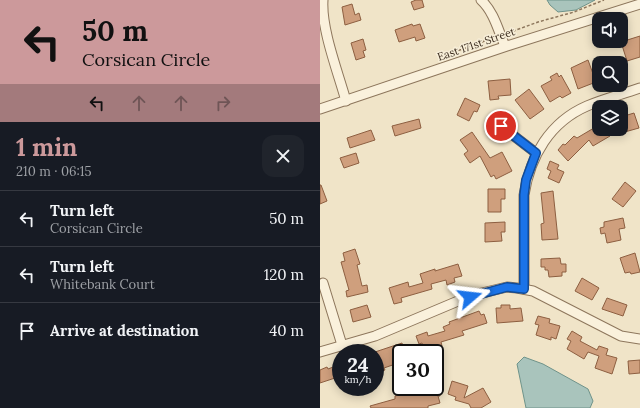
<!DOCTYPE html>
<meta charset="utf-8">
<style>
body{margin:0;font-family:Lora,serif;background:#20242c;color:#f1f3f6;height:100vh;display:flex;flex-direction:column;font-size:15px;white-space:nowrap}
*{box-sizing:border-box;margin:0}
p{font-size:13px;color:#9ea1a6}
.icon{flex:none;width:22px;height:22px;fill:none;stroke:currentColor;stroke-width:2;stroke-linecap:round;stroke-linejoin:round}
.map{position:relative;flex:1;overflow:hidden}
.details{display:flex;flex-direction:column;background:#171b24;width:320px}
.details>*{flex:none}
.hud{background:#cc999b;color:#111;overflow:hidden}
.tools{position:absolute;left:272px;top:12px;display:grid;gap:8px}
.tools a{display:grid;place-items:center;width:36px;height:36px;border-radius:8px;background:#171b24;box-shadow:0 2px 10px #0003;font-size:20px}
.speed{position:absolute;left:12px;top:344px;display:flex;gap:8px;font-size:20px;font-weight:700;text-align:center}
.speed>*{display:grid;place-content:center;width:52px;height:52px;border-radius:50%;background:#171b24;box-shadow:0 2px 10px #0003;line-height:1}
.speed small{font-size:10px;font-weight:400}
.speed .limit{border:2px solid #111;border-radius:6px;background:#fff;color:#111}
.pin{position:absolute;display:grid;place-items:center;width:34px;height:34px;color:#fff;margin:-17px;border:2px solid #fff;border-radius:50%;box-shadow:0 1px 4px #0007}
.me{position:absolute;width:44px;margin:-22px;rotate:73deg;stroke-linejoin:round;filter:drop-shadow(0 0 3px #0008)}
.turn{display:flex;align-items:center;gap:14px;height:84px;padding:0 16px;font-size:18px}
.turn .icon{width:52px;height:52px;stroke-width:2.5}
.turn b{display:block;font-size:28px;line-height:34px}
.lanes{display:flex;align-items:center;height:38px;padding:0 16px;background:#0003;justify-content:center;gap:20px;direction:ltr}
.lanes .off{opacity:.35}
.round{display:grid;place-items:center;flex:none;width:42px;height:42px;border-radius:12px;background:#20242c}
.overview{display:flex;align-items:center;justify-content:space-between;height:68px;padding:0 16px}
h1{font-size:24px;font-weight:700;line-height:30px;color:#cc999b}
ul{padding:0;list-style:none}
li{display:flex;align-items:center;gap:12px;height:56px;padding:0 16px;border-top:1px solid #363941}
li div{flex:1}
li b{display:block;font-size:15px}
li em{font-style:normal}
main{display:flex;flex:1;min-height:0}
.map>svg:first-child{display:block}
.water{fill:#a9c4bc;stroke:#6f938a}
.building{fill:#cf9f7d;stroke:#8d5f41}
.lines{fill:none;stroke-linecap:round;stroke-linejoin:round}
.street-casing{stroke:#8d765c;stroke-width:11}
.path{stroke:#8d765c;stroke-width:1.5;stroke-dasharray:3 2;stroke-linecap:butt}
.street{stroke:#faf1dc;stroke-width:9}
.route-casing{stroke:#114b97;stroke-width:10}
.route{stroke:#1a73e8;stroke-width:7}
.labels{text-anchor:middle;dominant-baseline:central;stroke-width:3;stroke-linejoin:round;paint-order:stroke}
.street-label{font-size:11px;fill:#3d2e20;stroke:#f7eed8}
</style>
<main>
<section class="details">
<div class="hud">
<div class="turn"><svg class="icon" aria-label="left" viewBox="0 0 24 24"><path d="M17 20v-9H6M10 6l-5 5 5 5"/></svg><div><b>50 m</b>Corsican Circle</div></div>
<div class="lanes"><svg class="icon" aria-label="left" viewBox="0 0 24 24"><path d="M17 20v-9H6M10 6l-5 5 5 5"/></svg><svg class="icon off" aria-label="ahead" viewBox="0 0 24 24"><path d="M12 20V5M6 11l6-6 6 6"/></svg><svg class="icon off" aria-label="ahead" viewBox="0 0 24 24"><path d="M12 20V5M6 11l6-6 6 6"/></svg><svg class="icon off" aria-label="right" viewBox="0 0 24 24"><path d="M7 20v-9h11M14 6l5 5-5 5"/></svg></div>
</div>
<div class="overview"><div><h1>1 min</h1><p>210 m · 06:15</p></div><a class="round"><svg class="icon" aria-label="close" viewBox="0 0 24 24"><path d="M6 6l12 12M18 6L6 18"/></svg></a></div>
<ul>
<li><svg class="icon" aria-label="left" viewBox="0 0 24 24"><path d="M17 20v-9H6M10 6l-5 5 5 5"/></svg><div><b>Turn left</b><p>Corsican Circle</p></div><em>50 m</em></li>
<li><svg class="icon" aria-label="left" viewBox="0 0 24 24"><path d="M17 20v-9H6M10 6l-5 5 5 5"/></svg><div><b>Turn left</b><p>Whitebank Court</p></div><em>120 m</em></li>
<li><svg class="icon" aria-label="arrive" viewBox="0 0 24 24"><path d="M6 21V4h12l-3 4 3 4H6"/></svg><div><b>Arrive at destination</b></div><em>40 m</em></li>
</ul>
</section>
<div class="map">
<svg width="320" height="408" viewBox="0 0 320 408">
<rect width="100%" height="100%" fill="#f0e4c8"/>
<!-- water -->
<g class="water">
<polygon points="227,0 275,0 256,10 238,12 230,5"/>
<polygon points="204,357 223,364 268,389 273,401 270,408 206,408 197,364"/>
</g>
<!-- building -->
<g class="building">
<polygon points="96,0 102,0 104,7 94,10 91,2"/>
<polygon points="32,4 35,15 39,13 41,20 25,25 22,7"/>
<polygon points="92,24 93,26 100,24 105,38 96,41 95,37 79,42 75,30"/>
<polygon points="320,36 320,57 307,61 301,42"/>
<polygon points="43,39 46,50 43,51 45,57 36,60 31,43"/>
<polygon points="268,60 276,82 258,89 251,68"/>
<polygon points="237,73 239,77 241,75 251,93 242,98 240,96 230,102 221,86 232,80 230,77"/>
<polygon points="190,79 191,95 178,96 179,99 170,100 168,81"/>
<polygon points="209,89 224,109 210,119 195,100"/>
<polygon points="145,98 160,105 157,112 154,111 149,121 137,115"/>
<polygon points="314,113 319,128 301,133 301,117"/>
<polygon points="99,119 101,128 75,136 72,126"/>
<polygon points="279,125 279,129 286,129 290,136 273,146 269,140 248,161 238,150 243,144 245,145 254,136 257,138"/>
<polygon points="51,130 55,140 30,148 27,138"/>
<polygon points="152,132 170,158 182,152 192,171 176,179 174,175 171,177 160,156 150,163 144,154 148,151 140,140"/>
<polygon points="36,153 39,163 24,168 20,158"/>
<polygon points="230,161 239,165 237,169 244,172 239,183 228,178 231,171 227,169"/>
<polygon points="305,182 316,191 303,207 292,199"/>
<polygon points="0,185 1,185 7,201 0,204"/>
<polygon points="168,189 185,189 185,199 181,199 181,212 168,212"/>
<polygon points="233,191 238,239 222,240 221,224 224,223 221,193"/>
<polygon points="303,218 305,228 299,229 301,240 287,243 285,233 281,234 280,228 284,227 284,222"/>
<polygon points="185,222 185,232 181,232 182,241 165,242 165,223"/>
<polygon points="35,249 40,264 37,265 42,286 47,285 48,292 27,297 26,291 29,290 21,262 25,261 23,253"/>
<polygon points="315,253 320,272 311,274 310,272 305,273 300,258"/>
<polygon points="240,258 241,264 246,264 246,272 242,272 242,276 229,277 228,270 225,270 225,267 221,267 221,259"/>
<polygon points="138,264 142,276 134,278 135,282 127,285 126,280 111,284 112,289 81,298 82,302 74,304 69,288 88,282 89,287 103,283 100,274 115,269 115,271"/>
<polygon points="262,278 279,288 272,300 255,291"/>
<polygon points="287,298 307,305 303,316 282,309"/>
<polygon points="47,305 51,317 33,322 30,310"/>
<polygon points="181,305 190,305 190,309 201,308 203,321 177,323 176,308 181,308"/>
<polygon points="159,311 161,315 164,314 167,323 142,331 144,335 121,342 122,346 105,352 102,343 99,344 96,336 107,332 108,336 125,331 123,327 130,324 129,322"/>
<polygon points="218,316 230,319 229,323 240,326 236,339 231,337 231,340 216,335 219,325 215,324"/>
<polygon points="252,331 262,337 260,341 277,350 279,346 288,349 286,355 297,358 292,374 275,368 279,356 268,352 264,359 247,349 251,341 247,339"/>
<polygon points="82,343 83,347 90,345 93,353 81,353 81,362 64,368 65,370 55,373 55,352"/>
<polygon points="320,360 320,373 309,374 308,361"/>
<polygon points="21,364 21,376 0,383 0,370 7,367 8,369"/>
<polygon points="132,381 148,386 144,398 163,388 171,402 161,408 151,408 149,404 135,400 136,397 128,394"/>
<polygon points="117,385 120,396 118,396 120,403 108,406 108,408 51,408 50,406 75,399 75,396 86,393 87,395 110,387 115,387 115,386"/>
</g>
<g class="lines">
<!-- street casing -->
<g class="street-casing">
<g id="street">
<path d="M3 0C1 29 18 72 26 101"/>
<path d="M161 0C174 12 178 30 185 46"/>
<polyline points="0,109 187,46 320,4"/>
<polyline points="181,126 216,153"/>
<polyline points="3,283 22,345"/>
<path d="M204 289V195C210 156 230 122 267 106 284 99 303 94 320 88"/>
<polyline points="0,352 55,336 138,301 162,293 187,287 197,288 213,291 301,336 320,339"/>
</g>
</g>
<!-- path -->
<g class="path">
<polyline points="188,33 218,22 254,12 284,0"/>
<polyline points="129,54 173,38"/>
</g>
<!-- street -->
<use href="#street" class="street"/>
</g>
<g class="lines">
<!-- route casing -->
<g class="route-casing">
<polyline id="route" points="150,297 187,287 204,289 204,195 206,180 216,153 181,126"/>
</g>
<!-- route -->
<use href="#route" class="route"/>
</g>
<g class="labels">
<!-- street labels -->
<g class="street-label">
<text transform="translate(156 44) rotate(-19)">East 171st Street</text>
</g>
</g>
</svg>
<div class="tools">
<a><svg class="icon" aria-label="sound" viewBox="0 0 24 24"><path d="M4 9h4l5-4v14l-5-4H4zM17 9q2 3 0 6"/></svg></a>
<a><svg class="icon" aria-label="search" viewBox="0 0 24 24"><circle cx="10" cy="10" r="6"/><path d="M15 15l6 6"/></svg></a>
<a><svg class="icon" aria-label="layers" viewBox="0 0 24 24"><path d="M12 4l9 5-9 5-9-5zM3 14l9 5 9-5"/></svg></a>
</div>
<div class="speed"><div>24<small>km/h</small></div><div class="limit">30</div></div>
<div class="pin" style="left:181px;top:126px;background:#d93025"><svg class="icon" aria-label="arrive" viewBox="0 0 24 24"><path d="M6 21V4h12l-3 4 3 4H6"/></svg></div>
<svg class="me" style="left:150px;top:297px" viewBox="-20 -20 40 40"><path d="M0-17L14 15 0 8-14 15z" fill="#1a73e8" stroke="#fff" stroke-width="4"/></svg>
</div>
</main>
